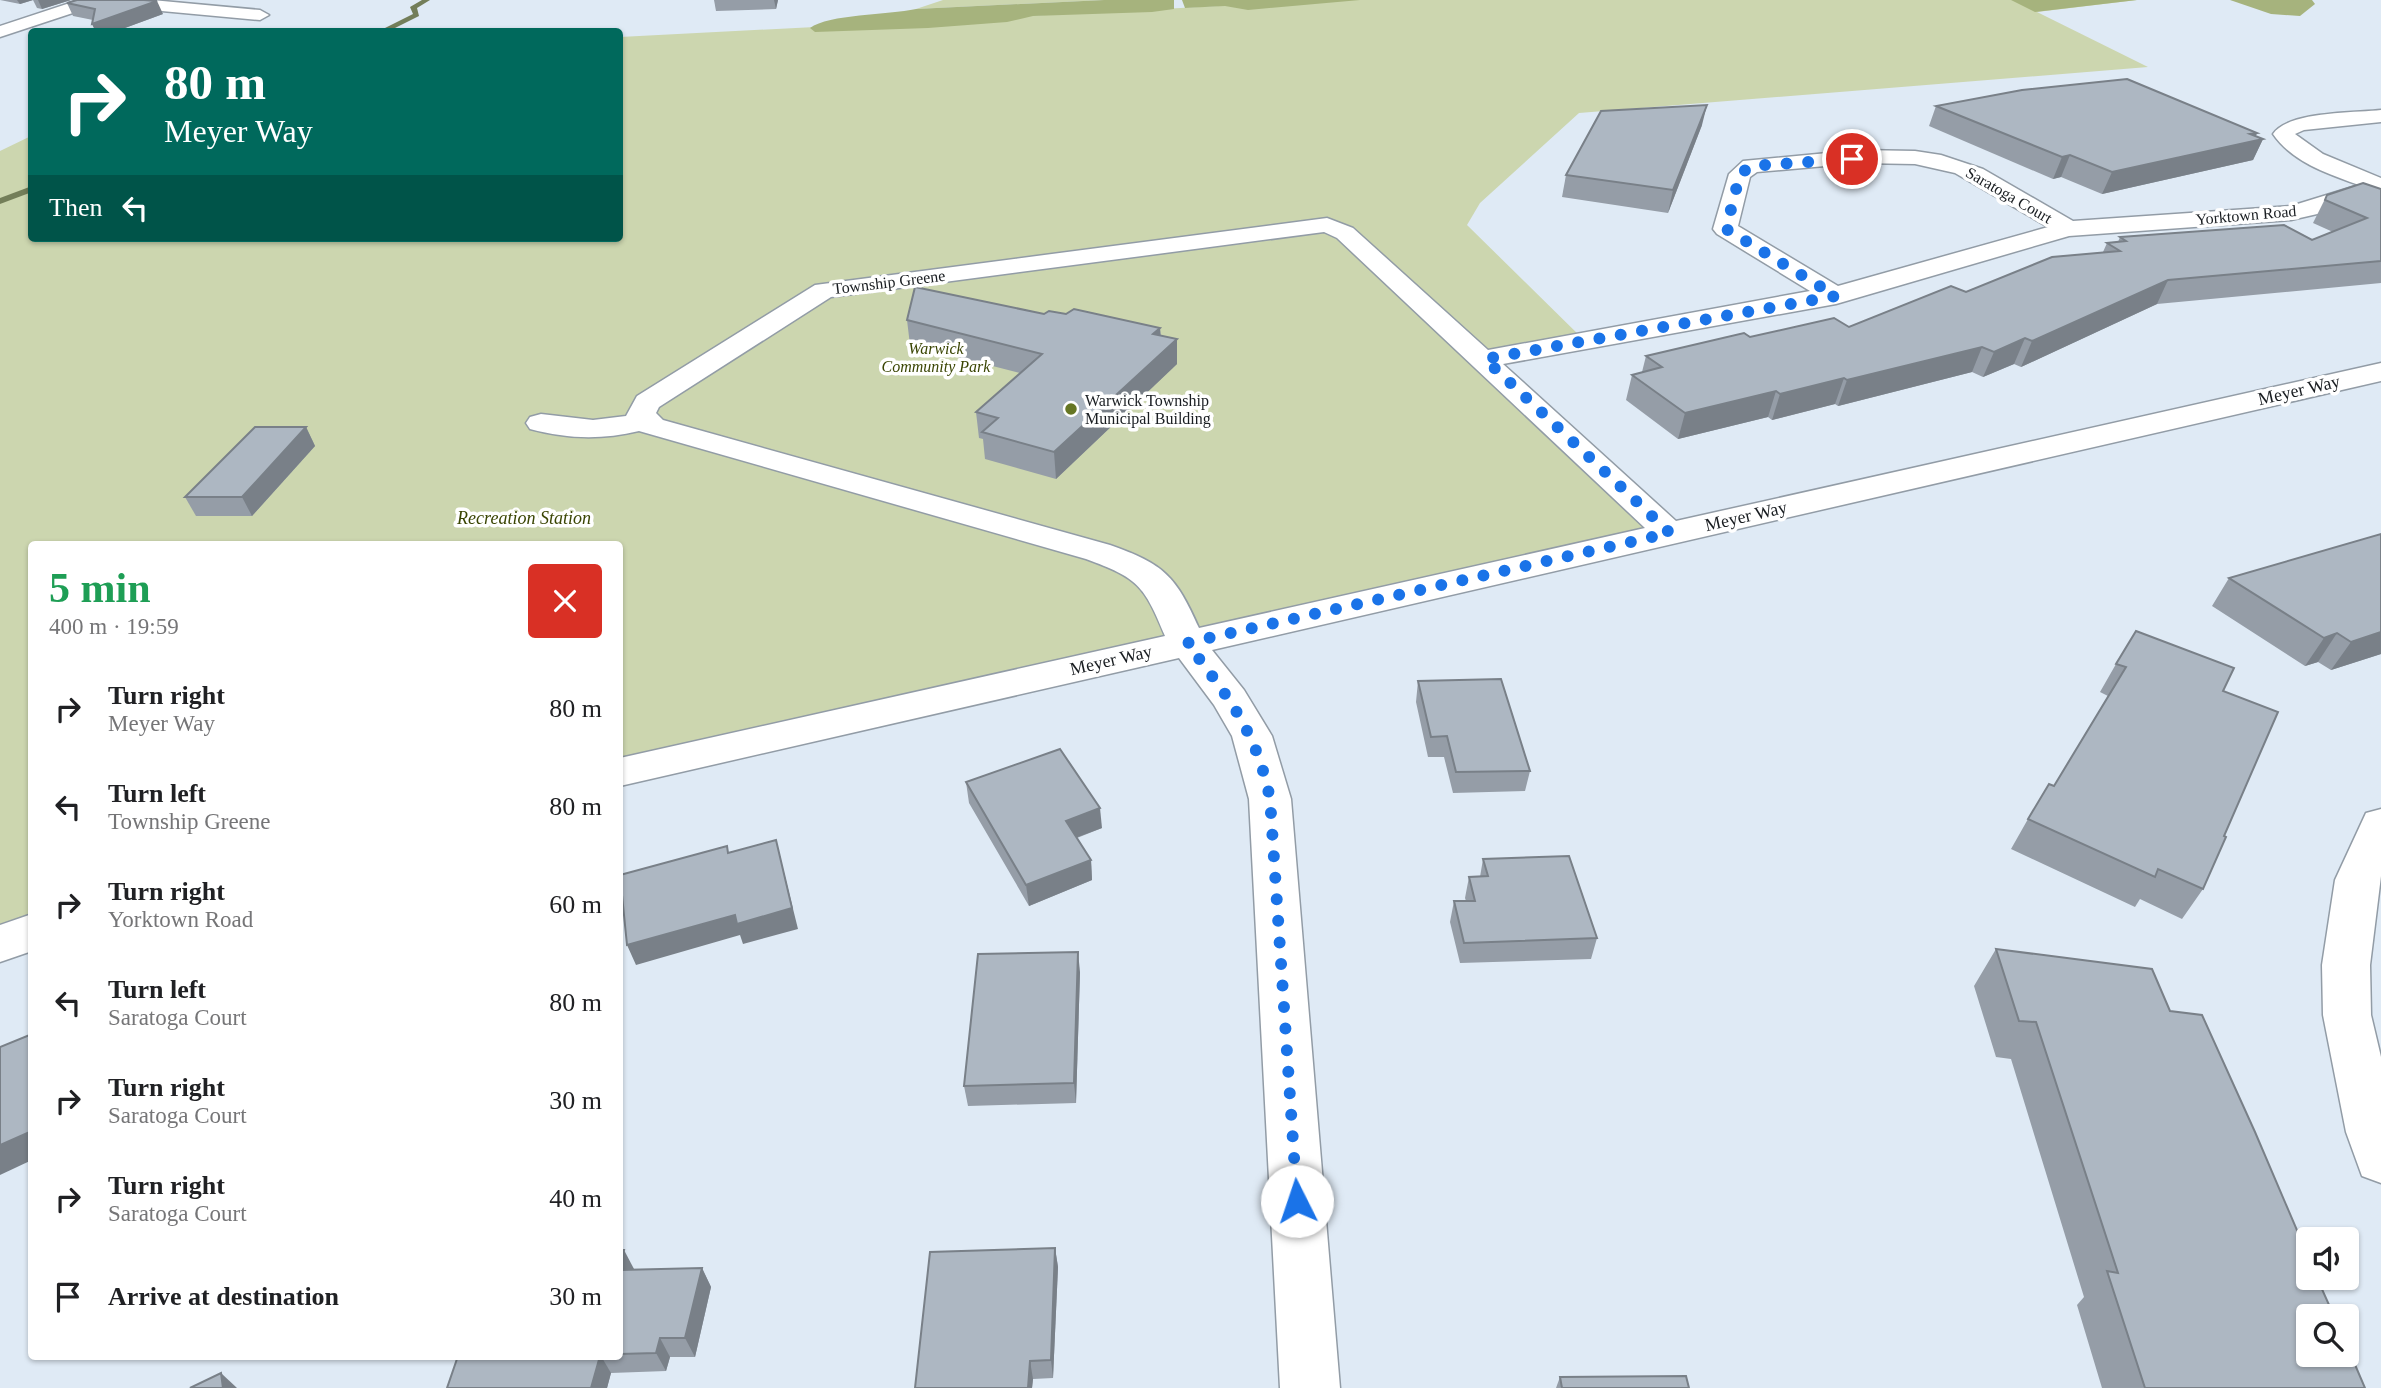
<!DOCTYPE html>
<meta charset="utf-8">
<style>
body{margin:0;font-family:"Times New Roman",serif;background:#f2f2f2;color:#202124;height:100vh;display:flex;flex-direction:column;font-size:26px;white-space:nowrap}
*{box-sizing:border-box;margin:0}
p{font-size:23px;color:#757577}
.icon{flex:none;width:38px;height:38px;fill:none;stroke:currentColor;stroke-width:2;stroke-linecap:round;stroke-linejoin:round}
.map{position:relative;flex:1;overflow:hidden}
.sheet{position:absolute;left:28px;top:541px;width:595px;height:819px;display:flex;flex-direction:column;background:#fff;border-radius:7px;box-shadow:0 2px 5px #0004}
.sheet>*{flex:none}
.top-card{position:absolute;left:28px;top:28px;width:595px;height:214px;border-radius:7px;box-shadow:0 2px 5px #0004;background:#00695c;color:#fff;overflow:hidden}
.controls{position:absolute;left:2296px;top:1227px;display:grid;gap:14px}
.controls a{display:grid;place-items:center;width:63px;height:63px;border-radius:7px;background:#fff;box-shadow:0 2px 5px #0004;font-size:35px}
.pin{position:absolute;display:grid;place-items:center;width:60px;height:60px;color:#fff;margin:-30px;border:4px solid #fff;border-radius:50%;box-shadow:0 2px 7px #0007}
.me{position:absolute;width:77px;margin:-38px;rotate:356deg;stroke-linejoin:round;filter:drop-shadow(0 0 5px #0008)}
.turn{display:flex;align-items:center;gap:24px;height:147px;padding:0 21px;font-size:32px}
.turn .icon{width:91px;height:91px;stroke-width:2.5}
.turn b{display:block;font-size:49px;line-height:60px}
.then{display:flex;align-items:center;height:66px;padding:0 21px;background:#0003;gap:14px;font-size:26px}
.round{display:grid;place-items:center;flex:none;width:74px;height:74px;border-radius:7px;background:#f2f2f2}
.summary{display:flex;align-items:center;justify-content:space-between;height:119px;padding:0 21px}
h1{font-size:42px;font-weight:800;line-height:52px;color:#1e9e55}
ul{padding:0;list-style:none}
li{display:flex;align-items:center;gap:21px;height:98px;padding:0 21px}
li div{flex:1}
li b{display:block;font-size:26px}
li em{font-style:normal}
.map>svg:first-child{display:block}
.green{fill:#ccd6af}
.forest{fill:#a6b37d}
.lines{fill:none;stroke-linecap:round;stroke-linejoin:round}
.stream{fill:#737e59;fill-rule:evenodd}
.minor-casing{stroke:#929ca6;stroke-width:3}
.minor{fill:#fff;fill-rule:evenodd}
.wall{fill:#959da7}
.shaded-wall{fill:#798088}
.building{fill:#adb7c2;stroke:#798088;stroke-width:2}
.route{stroke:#1a73e8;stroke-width:12;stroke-dasharray:0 21.6}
.poi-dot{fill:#667623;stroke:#fff;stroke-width:2.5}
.labels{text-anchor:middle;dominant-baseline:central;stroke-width:7;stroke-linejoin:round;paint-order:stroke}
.far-street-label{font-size:16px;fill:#191d21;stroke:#fff}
.far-park-label{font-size:16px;font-style:italic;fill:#3a4503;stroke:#fff}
.far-poi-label{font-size:16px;fill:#191d21;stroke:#fff;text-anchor:start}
.street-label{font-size:18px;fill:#191d21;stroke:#fff}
.park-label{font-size:18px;font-style:italic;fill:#3a4503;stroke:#fff}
</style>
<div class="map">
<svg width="2381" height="1388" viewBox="0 0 2381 1388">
<rect width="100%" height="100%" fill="#dfeaf5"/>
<!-- green -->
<g class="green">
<polygon points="943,0 1104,0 916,9"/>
<polygon points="1337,0 2137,0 2037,12 2148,67 1579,113 1480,203 1467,225 1585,341 1486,359 1669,533 620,772 620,544 32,544 31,934 0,946 0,151 31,136 32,238 620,238 620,37"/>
</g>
<!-- forest -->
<g class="forest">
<path d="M1104 0H1174V9L1152 12 1033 16 1007 22 928 28 815 32 810 28C829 14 888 15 916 9Z"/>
<polygon points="1182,0 1360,0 1248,10 1225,6 1185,8"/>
<polygon points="2011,0 2137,0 2035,12"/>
<polygon points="2230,0 2312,0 2315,4 2300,16 2271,14"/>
</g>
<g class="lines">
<!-- stream -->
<g class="stream">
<polygon points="422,0 430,0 417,8 419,16 387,32 377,32 413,14 410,7"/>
<polygon points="32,186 32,192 0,204 0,198"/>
</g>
<!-- minor casing -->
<g class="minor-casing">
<g id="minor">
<polygon points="79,0 152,0 260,10 269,15 260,20 97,5 0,37 0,26"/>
<path d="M2381 110V122L2304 130 2295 134 2323 154 2381 178V192L2326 212 2291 220 2069 236 1836 304 1503 364 1676 521 2381 363V381L1212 650 1244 690 1272 736 1291 799 1340 1388H1280L1249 799 1232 736 1214 705 1179 658 620 786V758L1165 636C1144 585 1138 578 1086 559L639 431C601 440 568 439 530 429L526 423 530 417 541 414 593 420 626 416 637 396 815 285 1327 218 1353 228 1488 350 1810 291 1717 234 1713 229 1729 174 1743 161 1859 150 1915 151 1941 155 1983 169 2073 221 2291 206 2359 185C2328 174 2292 162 2273 134 2289 111 2353 113 2381 110ZM1859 163 1915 164 1955 173 2048 227 1838 286 1738 226 1750 177 1757 172ZM1324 232 1337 238 1645 528 1199 628C1176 576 1164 564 1110 545L663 420 656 413 659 407 831 297Z"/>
<polygon points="2381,809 2381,876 2370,965 2371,1015 2381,1057 2381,1183 2362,1176 2346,1132 2323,1015 2322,965 2335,880 2366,813"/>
<polygon points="32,914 32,951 0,962 0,925"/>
</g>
</g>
<!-- minor -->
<use href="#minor" class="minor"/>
</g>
<!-- wall -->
<g class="wall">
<polygon points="0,0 71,0 42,9 37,8 33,0 20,4"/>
<polygon points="714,0 778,0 776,9 716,11"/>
<polygon points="67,3 163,14 114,32 96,32 92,24 93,20 73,16"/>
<polygon points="1936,106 2257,133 2256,136 2263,139 2253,160 2102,194 2061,177 2053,179 1929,126"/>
<polygon points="1702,125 1668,213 1562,197 1566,175"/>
<polygon points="2381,189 2381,283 2157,304 2021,367 2014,364 1983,377 1972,372 1838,406 1835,404 1772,420 1768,417 1678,439 1626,400 1632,375 1642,372 1646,356 1750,337 1849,327 2103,252 2107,243 2118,242 2120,237 2312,240 2333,232 2313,223 2327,195"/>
<polygon points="1044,314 1066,314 1160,328 1161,336 1177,339 1177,364 1056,479 985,459 983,439 979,438 976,412 1020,373 910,345 907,320"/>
<polygon points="306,427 315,446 252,516 196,516 185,497"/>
<polygon points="2229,578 2381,654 2331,670 2318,662 2305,666 2212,606"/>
<polygon points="2116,664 2223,691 2203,889 2182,919 2140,899 2135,907 2011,849 2028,819 2054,786 2108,696 2100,692"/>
<polygon points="1418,681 1530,771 1525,791 1453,793 1444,757 1428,757 1416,702"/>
<polygon points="966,782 1102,828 1077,838 1091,860 1092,880 1029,906 969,803"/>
<polygon points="1483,859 1597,938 1591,959 1460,963 1450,922 1454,901 1466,901 1465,898 1469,877 1480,877"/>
<polygon points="1996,949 2170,1011 2365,1388 2102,1388 2077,1305 2084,1297 2011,1059 1996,1057 1974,986"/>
<polygon points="1080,972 1076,1103 968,1106 964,1086"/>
<polygon points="1055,1248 1058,1267 1053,1378 1033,1379 1032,1388 915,1388"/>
<polygon points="620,1250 634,1270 702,1268 711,1287 695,1357 670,1357 666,1371 611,1373 607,1388 447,1388 458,1356 620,1356"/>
<polygon points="1560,1377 1689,1388 1556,1388"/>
</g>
<!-- shaded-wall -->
<g class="shaded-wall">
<polygon points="17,0 33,0 20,4"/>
<polygon points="38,0 71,0 42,9"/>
<polygon points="774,0 778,0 776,9"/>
<polygon points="157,1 163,14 114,32 96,32 92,24"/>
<polygon points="1707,105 1702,125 1668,213 1673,190"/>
<polygon points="2257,133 2253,141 2263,139 2253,160 2102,194 2112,172"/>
<polygon points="2070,155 2061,177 2053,179 2062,157"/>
<polygon points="2168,280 2157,304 2021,367 2032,341"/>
<polygon points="1160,328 1161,353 1153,334"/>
<polygon points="2025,338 2014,364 1983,377 1994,352"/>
<polygon points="1177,339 1177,364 1056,479 1054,452"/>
<polygon points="1982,347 1972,372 1838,406 1847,380"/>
<polygon points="1844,378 1835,404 1772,420 1780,394"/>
<polygon points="1776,391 1768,417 1678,439 1685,413"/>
<polygon points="306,427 315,446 252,516 242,497"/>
<polygon points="2381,632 2381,654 2331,670 2351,642"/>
<polygon points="2337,633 2318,662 2305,666 2324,638"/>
<polygon points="1100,808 1102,828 1067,841 1066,821"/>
<polygon points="776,840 798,929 743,944 740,935 636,965 627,945"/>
<polygon points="1091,860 1092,880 1029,906 1026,885"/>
<polygon points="1078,952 1080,972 1076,1103 1074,1083"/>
<polygon points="32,1131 32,1160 0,1175 0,1145"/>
<polygon points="1055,1248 1058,1267 1053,1378 1051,1360"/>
<polygon points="624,1250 634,1269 629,1289 620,1273 620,1266"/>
<polygon points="702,1268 711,1287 695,1357 685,1338"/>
<polygon points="660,1338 670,1357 666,1371 656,1353"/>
<polygon points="600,1356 601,1356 611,1373 607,1388 591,1388"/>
<polygon points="1030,1361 1033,1379 1032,1388 1028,1388"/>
<polygon points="221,1373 237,1388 223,1388"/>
</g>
<!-- building -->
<g class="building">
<polygon points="77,0 144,0 157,1 92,24 95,9 67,3"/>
<polygon points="2127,79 2257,133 2250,134 2263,139 2112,172 2070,155 2062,157 1936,106 2022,90"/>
<polygon points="1707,105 1673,190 1566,175 1601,111"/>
<polygon points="2363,183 2381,189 2381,261 2168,280 2032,341 2025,338 1994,352 1982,347 1847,380 1844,378 1780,394 1776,391 1685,413 1632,375 1662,367 1646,356 1744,333 1750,337 1834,318 1849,327 1951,286 1966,292 2052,257 2120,251 2107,243 2126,241 2120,237 2284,225 2312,240 2367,218 2325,200 2327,195"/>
<polygon points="915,287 1044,314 1049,311 1066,314 1074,309 1160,328 1153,334 1177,339 1054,452 982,432 998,418 976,412 1042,354 907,320"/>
<polygon points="255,427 306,427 242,497 185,497"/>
<polygon points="2381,534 2381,632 2351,642 2337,633 2324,638 2229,578"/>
<polygon points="2136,631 2234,668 2223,691 2278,712 2224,836 2226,837 2203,889 2158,869 2155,877 2028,819 2049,784 2054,786 2126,667 2116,664"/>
<polygon points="1501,679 1530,771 1456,772 1447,736 1431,737 1418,681"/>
<polygon points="1060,749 1100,808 1066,821 1091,860 1026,885 966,782"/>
<polygon points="776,840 792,908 737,924 735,915 627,945 620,875 727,846 728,853"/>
<polygon points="1569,856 1597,938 1464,943 1454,901 1475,901 1469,877 1488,876 1483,859"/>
<polygon points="1996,949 2152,969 2170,1011 2202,1015 2255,1132 2308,1256 2308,1278 2317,1278 2334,1316 2308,1316 2308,1354 2347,1354 2347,1346 2365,1388 2145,1388 2107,1271 2118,1273 2036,1022 2019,1021"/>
<polygon points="1078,952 1074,1083 964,1086 978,954"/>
<polygon points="32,1034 32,1131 0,1145 0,1047"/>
<polygon points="1055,1248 1051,1360 1030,1361 1028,1388 915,1388 930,1252"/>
<polygon points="620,1250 624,1250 620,1266"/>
<polygon points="702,1268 685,1338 660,1338 656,1353 620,1354 620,1270"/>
<polygon points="458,1356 600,1356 591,1388 447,1388"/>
<polygon points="221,1373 223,1388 190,1388"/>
<polygon points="1686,1376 1689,1388 1562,1388 1560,1377"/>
</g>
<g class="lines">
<!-- route -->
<path class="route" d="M1297 1201 1270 799C1257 732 1227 695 1187 643L1670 533 1485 359 1836 296 1726 229 1740 174 1751 166 1852 159"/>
</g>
<!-- markers -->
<circle class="poi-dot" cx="1071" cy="409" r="7"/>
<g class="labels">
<!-- far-street labels -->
<g class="far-street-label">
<text transform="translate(2009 195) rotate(30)">Saratoga Court</text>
<text transform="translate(2246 215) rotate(-5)">Yorktown Road</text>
<text transform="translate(889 282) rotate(-7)">Township Greene</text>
</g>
<!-- far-park labels -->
<g class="far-park-label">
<text x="936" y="348">Warwick<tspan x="936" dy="18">Community Park</tspan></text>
</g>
<!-- far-poi labels -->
<g class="far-poi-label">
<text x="1085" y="400">Warwick Township<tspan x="1085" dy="18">Municipal Building</tspan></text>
</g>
<!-- street labels -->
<g class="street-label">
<text transform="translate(2299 390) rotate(-13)">Meyer Way</text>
<text transform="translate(1746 516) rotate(-13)">Meyer Way</text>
<text transform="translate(1111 660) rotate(-13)">Meyer Way</text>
</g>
<!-- park labels -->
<g class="park-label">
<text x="524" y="518">Recreation Station</text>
</g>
</g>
</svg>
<div class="controls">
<a><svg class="icon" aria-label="sound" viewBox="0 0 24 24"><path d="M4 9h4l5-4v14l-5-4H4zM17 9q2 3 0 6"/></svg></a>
<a><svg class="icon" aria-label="search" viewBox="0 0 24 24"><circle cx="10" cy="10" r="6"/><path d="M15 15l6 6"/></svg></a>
</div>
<div class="pin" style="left:1852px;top:159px;background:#d93025"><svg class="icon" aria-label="arrive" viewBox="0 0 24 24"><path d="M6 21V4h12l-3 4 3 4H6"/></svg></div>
<svg class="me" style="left:1297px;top:1201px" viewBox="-20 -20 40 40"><circle r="19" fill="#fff"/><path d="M0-13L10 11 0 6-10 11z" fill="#1a73e8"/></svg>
<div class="top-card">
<div class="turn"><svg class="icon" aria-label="right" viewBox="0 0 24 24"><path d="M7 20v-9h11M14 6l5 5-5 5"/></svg><div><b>80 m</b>Meyer Way</div></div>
<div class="then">Then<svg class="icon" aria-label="left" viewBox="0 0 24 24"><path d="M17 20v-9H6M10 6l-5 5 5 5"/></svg></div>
</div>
<section class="sheet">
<div class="summary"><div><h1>5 min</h1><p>400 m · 19:59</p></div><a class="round" style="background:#d93025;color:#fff"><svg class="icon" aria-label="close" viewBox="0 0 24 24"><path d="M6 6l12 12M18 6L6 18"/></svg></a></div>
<ul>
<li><svg class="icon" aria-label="right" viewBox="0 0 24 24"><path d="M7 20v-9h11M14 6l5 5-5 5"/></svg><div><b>Turn right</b><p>Meyer Way</p></div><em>80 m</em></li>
<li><svg class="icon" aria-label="left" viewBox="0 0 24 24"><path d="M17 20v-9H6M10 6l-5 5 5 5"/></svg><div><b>Turn left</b><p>Township Greene</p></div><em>80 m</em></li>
<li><svg class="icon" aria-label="right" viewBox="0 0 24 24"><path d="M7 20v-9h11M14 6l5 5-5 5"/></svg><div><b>Turn right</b><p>Yorktown Road</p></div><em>60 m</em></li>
<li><svg class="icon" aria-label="left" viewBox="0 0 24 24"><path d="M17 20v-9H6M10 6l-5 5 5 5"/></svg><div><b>Turn left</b><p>Saratoga Court</p></div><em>80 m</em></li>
<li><svg class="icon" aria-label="right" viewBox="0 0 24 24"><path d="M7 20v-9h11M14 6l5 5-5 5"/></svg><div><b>Turn right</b><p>Saratoga Court</p></div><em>30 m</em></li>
<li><svg class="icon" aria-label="right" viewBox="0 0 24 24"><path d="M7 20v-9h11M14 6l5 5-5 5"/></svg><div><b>Turn right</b><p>Saratoga Court</p></div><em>40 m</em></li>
<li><svg class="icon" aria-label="arrive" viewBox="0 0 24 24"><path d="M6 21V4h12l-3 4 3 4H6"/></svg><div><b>Arrive at destination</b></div><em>30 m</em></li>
</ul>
</section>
</div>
